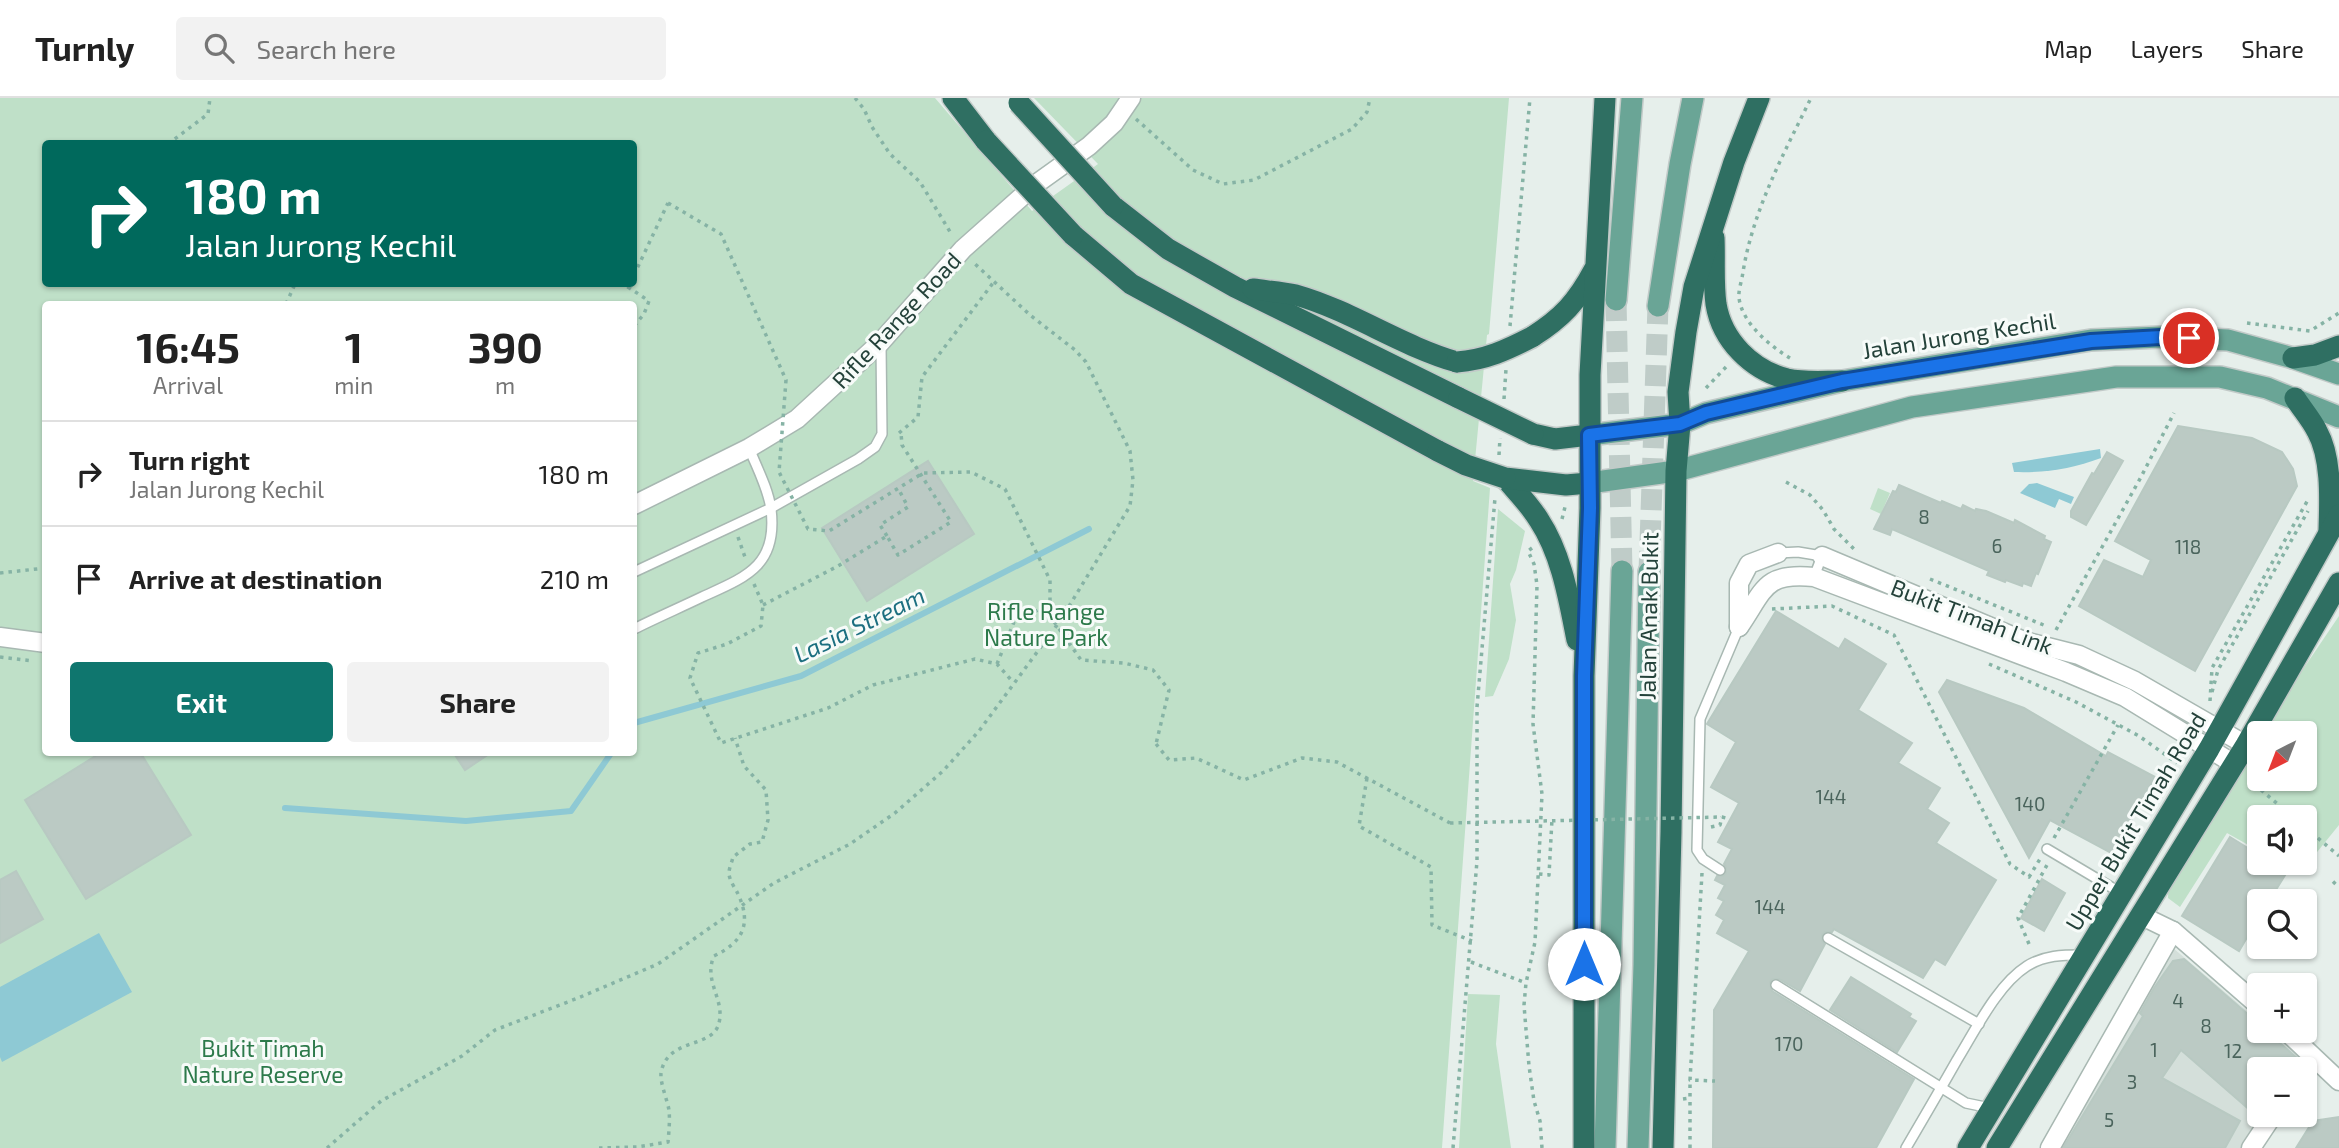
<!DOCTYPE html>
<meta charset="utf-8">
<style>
body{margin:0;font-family:"Exo 2",sans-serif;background:#f2f2f2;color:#222;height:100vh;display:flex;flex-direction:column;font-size:26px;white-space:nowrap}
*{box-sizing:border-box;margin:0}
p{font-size:23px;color:#767676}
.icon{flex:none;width:38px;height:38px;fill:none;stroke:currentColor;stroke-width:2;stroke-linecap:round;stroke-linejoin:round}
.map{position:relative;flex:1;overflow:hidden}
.details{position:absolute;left:42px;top:203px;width:595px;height:455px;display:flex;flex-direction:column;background:#fff;border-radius:7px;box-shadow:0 2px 5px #0004}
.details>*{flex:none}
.guide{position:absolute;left:42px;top:42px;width:595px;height:147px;border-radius:7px;box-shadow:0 2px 5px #0004;background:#00695c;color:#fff;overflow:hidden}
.needle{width:46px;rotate:222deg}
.tools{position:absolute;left:2247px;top:623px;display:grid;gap:14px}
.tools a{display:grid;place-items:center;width:70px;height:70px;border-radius:7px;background:#fff;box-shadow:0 2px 5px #0004;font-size:35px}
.pin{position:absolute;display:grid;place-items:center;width:60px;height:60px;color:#fff;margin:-30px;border:4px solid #fff;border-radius:50%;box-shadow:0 2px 7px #0007}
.me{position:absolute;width:77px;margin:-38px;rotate:0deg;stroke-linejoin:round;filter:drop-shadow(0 0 5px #0008)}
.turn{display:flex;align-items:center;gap:24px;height:147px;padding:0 28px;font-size:32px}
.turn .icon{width:91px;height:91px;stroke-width:2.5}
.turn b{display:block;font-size:49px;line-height:60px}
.eta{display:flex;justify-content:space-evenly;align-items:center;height:119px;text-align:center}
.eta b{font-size:42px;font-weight:700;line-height:49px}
.cta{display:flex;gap:14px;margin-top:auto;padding:14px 28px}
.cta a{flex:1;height:80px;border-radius:7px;background:#0f766e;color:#fff;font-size:28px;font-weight:700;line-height:80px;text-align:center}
.cta a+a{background:#f2f2f2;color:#222}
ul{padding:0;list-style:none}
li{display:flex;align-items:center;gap:21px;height:105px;padding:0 28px;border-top:2px solid #e0e0e0}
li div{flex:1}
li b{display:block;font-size:26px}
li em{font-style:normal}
header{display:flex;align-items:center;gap:42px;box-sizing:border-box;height:98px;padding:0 35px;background:#fff;border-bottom:2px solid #e0e0e0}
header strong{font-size:33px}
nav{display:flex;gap:38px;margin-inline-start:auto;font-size:24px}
.search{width:490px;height:63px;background:#f2f2f2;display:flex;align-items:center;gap:18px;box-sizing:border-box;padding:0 24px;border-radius:7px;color:#767676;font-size:26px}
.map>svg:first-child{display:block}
.built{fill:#d4dfda}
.green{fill:#bfe0c8;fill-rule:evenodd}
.water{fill:#8ec9d4}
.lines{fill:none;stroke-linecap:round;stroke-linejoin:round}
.stream{stroke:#8ec9d4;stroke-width:6}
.building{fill:#bbcac4;stroke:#b8c9c2;stroke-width:2}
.primary-tunnel{stroke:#bfccc8;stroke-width:21;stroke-dasharray:21 10;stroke-linecap:butt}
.lane-casing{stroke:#a8b8b2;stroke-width:12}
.street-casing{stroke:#a8b8b2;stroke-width:21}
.primary-casing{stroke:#c2cac8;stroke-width:24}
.highway-casing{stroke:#c2cac8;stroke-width:24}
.path{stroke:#86b3a5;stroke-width:3.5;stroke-dasharray:3.5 5;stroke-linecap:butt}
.lane{stroke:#fff;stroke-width:9}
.street{stroke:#fff;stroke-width:18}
.primary{stroke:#6aa596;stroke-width:21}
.highway{stroke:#2f6f62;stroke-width:21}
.highway-bridge-casing{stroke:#c2cac8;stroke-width:24;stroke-linecap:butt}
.path-bridge{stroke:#86b3a5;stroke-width:3.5;stroke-dasharray:3.5 5;stroke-linecap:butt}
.highway-bridge{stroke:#2f6f62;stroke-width:21}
.route-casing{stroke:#114b97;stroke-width:18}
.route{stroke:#1a73e8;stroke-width:12}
.labels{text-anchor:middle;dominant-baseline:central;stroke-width:6;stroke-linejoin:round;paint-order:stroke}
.number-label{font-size:19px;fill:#4a645c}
.street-label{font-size:23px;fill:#24423a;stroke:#f7fbf9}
.park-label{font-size:23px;fill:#2d7a4b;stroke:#f7fbf9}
.water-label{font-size:24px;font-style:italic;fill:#1c6f80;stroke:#f7fbf9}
</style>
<header>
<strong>Turnly</strong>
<div class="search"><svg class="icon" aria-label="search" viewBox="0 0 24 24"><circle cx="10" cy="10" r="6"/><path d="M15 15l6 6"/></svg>Search here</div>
<nav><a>Map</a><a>Layers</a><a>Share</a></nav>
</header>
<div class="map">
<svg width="2339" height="1050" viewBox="0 0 2339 1050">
<rect width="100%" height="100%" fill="#e6efeb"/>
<!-- built -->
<polygon class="built" points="2173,850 2259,923 2259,933 2271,933 2310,967 2305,976 2305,971 2259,971 2259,1017 2279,1017 2259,1050 2054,1050"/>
<!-- green -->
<g class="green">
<path d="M0 0H935L1032 113 1098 66 1034 0H1509L1489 236 1487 237 1473 383 1490 390 1442 1050H0ZM46 46H634V186H46ZM46 206H634V654H46Z"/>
<polygon points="1878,390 1890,395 1881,416 1870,411"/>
<polygon points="1498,411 1525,433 1516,472 1510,486 1516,522 1509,561 1493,598 1485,599"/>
<polygon points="2339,518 2339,727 2300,775 2281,765 2305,765 2305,719 2259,719 2259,753 2227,735 2180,809 2168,800 2169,772 2259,637 2259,681 2305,681 2305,635 2260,635"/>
<polygon points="1468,896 1500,897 1496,946 1511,1050 1459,1050"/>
</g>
<!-- water -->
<g class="water">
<path d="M2100 351 2101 360C2072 371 2046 375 2014 374L2012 365Z"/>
<polygon points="2037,385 2074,399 2071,406 2059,401 2055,410 2020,395 2029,386"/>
<polygon points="99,835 132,894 2,964 0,959 0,889"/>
</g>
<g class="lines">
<!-- stream -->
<g class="stream">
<polyline points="634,625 801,578 1089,431"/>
<polyline points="285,710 466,723 571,713 612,654"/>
</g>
</g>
<!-- building -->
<g class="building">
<polygon points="2178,328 2252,340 2282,354 2293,371 2297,388 2195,573 2079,508 2104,462 2143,479 2151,462 2115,443"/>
<polygon points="2107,354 2123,363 2086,427 2071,419 2071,413 2092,375 2094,376"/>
<polygon points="928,363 974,436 867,503 822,430"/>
<polygon points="1899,387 1941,405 1942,403 1961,411 1963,407 1975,413 1976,411 1986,413 2014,425 2015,422 2045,438 2044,441 2051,444 2038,476 2036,475 2031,488 2023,485 2022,488 2006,482 2005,484 1987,477 1989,473 1892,431 1890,437 1874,431 1893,393 1896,394"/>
<polygon points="1776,513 1839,551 1845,541 1886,566 1858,612 1912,645 1898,665 1940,690 1927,711 1949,725 1936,745 1996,782 1945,867 1935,861 1923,880 1834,831 1832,834 1825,834 1822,837 1822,843 1825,846 1800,893 1779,881 1773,881 1770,884 1772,893 1914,981 1876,1050 1713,1050 1714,912 1749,853 1717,835 1724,822 1716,817 1724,803 1718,800 1725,787 1715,782 1717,778 1723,778 1726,775 1726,769 1724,766 1732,751 1718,744 1739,705 1711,689 1736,644 1707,626"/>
<polygon points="1947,582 2024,610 2106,658 2108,654 2155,679 2113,756 2050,722 2029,760 1939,594"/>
<polygon points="102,654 140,654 191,737 86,801 25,702"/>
<polygon points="453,654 492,654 465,672"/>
<polygon points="2230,739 2259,757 2259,765 2272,765 2287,774 2269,803 2259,803 2259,819 2239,853 2182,818"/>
<polygon points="16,773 43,821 0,845 0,782"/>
<polygon points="2042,781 2065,795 2044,833 2021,820"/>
<polygon points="2184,861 2259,926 2259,933 2266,933 2297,960 2287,971 2259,971 2259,1003 2251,1013 2181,952 2162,980 2240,1023 2225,1050 2063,1050 2143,918 2140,915 2154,890 2173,863"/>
<polygon points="1851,879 1911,916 1909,919 1916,923 1897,954 1830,912"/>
<polygon points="2339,1019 2339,1050 2296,1050 2313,1023"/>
</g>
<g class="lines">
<!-- primary-tunnel -->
<g class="primary-tunnel">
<polyline points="1616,202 1622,473"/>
<polyline points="1649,474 1658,208"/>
</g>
<!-- lane casing -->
<g class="lane-casing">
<g id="lane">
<polyline points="1778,455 1798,454 1822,458 1814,479"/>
<polyline points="634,474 771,410 858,361 875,349 882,336 881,247"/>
<path d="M634 531C656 520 679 510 702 499 746 479 778 468 771 411 768 390 757 370 749 350"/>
<polyline points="2047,751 2121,795"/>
<polyline points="1720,772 1703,761 1697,752 1700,621 1739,529"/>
<polyline points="1828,840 1979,926"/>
<polyline points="1776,887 1966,1005 1990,1010"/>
<path d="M1906 1050C1923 1021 1940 992 1957 962 1975 933 1997 887 2027 868 2045 857 2062 857 2083 857"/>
</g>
</g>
<!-- street casing -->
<g class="street-casing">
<g id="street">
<polyline points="634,407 749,350 797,321 880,245 963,151 1036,86 1089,48 1114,25 1131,0"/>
<polyline points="1822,458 2024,543 2079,557 2135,583 2246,647"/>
<path d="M1739 529C1765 491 1764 474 1814 479L2066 574 2125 599 2234 666"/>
<polyline points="1739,529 1739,485 1749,466 1778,455"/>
<polyline points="0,539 46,545"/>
<polyline points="2140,817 2173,833 2259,908"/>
<polyline points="2286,933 2339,983"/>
<polyline points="2050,1050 2173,833"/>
<polyline points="2251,1050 2273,1017"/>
</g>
</g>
<!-- primary casing -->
<g class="primary-casing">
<g id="primary">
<polyline points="1616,202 1632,0"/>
<polyline points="1658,208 1680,66 1693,0"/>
<polyline points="1589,337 1680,326 1706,315 1842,283 2091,242 2161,239 2228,242 2293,260 2339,276"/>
<polyline points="1589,385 1676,373 1912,309 2116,279 2220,279 2267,290 2339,319"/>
<polyline points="1605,1050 1622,473"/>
<polyline points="1638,1050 1644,867 1649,474"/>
</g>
</g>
<!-- highway casing -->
<g class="highway-casing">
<g id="highway">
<polyline points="953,0 986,43"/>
<polyline points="1113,108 1168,151 1235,189 1459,300"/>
<polyline points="1073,137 1131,186 1438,353"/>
<path d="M1714 140C1715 162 1713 184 1716 206 1722 243 1752 272 1787 281 1805 285 1824 283 1842 283"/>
<path d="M1253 191C1267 193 1282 194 1296 197 1352 213 1401 248 1457 264"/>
<path d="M1532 239C1562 220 1577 204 1594 172"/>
<polyline points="2293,260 2315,257 2339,248"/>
<path d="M2295 300C2302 311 2311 321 2317 333 2332 360 2330 402 2329 432"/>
<polyline points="1533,336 1555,341 1589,337"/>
<path d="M1505 380C1517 394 1530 407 1539 422 1562 457 1569 502 1577 542"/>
<polyline points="1505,380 1566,387 1589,385"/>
<polyline points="1584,1050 1584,578 1590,410 1590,277 1605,0"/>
<polyline points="1663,1050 1671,734 1676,373 1680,326 1678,294 1686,234 1694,189 1734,64 1759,0"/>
<polyline points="1968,1050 2209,651 2339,417"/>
<polyline points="1997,1050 2246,647 2339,485"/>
</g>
</g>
<!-- path -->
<g class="path">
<polyline points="855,0 864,11 872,29 890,56 920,84 952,137"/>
<polyline points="1136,21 1193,72 1223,86 1254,82 1352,31 1367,14 1370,0"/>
<polyline points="168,46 208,16 210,0"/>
<polyline points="634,177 668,105"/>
<polyline points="619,186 628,189 629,186"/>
<polyline points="628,189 649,203 644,216 634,228"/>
<polyline points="286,206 295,186"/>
<polyline points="2247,225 2310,233 2339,215"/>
<polyline points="1510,228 1530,0"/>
<path d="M1790 260C1770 248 1742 225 1739 200 1738 193 1742 182 1743 174 1753 112 1784 55 1811 0"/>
<polyline points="1706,290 1726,269"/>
<polyline points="1504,301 1506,271"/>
<polyline points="899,335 918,319 922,279 993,185"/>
<polyline points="1499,357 1500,340"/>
<polyline points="1786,384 1810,397 1823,412 1834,431 1854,451"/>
<polyline points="1562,421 1565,409"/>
<polyline points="887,438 880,427 908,409 898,390"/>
<polyline points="738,439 746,462"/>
<polyline points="1532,450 1528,453 1534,466 1537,487 1533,626 1542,696 1535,844 1526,885 1524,907 1529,968 1534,1003 1540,1023 1542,1050"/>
<polyline points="0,475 46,470"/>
<polyline points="1930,481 2046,528"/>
<polyline points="754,486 763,507 761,528 727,546 698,555 690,580 721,645 828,610 873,587 975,561 997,566 1013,584"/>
<polyline points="763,507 838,468 887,438 898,457 951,424 902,347 901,335"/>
<polyline points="1772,511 1832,508 1894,537 2010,766 2029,779 2040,761"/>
<polyline points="2056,532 2141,379 2174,315"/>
<polyline points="0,559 33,563"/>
<polyline points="997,566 1014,524 1050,506"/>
<polyline points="1989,566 2076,604 2139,638 2177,665"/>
<polyline points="2212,594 2218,572 2308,413"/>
<polyline points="2210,603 2212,570 2309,400"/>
<polyline points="1156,646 1169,662 1196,660 1244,682 1302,660 1337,664 1450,725"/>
<polyline points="1367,680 1359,728 1431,769 1432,827 1472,843"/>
<polyline points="2248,681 2293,719"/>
<polyline points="1711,729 1720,727 1722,719"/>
<polyline points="2305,729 2339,758"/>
<polyline points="2054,740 2118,627"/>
<polyline points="1702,775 1690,982 1715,983"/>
<polyline points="1539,776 1549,777 1552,721"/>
<polyline points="2333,786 2339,780"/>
<polyline points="2029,846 2018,820 2047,767"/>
<polyline points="1471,864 1526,885"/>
<polyline points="1683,1001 1690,1000 1690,982"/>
<polyline points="327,1050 381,1003 462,958 495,932 578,900 658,866 774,785 850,746 895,715 943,673 979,633 1060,523 1130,408 1133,382 1130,353 1086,264 1075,252 1030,217 974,165"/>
<path d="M599 1050 637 1049 668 1044C669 1033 670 1022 669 1012 667 1001 660 985 661 975 667 939 713 951 719 925 725 901 703 883 714 858 743 844 752 826 738 796 735 790 729 782 729 775 729 770 732 764 733 759L750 746 762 744 768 722 766 692 744 668 735 640"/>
<polyline points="1453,1050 1477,763 1477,609 1495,400"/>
<polyline points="1690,1050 1690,1000"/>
</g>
<!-- lane -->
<use href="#lane" class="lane"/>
<!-- street -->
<use href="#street" class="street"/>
<!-- primary -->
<use href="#primary" class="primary"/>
<!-- highway -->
<use href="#highway" class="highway"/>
<!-- highway-bridge casing -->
<g class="highway-bridge-casing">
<g id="highway-bridge">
<polyline points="1019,5 1113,108"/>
<polyline points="986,43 1073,137"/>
<path d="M1457 264C1485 262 1507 252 1532 239"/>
<polyline points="1459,300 1533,336"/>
<polyline points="1438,353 1466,367 1505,380"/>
</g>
</g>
<!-- path-bridge -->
<g class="path-bridge">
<polyline points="668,105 721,136 786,282 779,374 808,431 829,433 923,375 971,374 1005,391 1050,482 1050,518 1081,562 1124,565 1153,572 1169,592 1156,646"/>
<polyline points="1450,725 1722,719 1730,721"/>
</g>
<!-- highway-bridge -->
<use href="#highway-bridge" class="highway-bridge"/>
</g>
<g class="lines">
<!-- route casing -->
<g class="route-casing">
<polyline id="route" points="1584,866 1584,578 1590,410 1589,337 1680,326 1706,315 1842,283 2091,243 2161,239 2189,240"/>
</g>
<!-- route -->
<use href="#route" class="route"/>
</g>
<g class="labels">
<!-- number labels -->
<g class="number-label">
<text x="1924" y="418">8</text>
<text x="1997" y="447">6</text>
<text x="2188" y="448">118</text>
<text x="1831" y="698">144</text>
<text x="2030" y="705">140</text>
<text x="1770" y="808">144</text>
<text x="2178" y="902">4</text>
<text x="2206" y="927">8</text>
<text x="1789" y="945">170</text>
<text x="2154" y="951">1</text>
<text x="2233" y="952">12</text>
<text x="2132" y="983">3</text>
<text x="2109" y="1021">5</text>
</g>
<!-- street labels -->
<g class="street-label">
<text transform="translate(896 222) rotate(-47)">Rifle Range Road</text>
<text transform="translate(1959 237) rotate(-9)">Jalan Jurong Kechil</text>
<text transform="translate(1648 518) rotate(-89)">Jalan Anak Bukit</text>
<text transform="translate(1972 518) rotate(21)">Bukit Timah Link</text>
<text transform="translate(2135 723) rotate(-59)">Upper Bukit Timah Road</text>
</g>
<!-- park labels -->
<g class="park-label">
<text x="1046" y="513">Rifle Range<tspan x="1046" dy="26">Nature Park</tspan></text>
<text x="263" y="950">Bukit Timah<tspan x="263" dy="26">Nature Reserve</tspan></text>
</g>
<!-- water labels -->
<g class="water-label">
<text transform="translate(859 526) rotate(-26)">Lasia Stream</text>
</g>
</g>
</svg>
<div class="tools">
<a><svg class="needle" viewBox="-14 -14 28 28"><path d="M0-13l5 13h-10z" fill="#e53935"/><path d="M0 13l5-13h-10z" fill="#767676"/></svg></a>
<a><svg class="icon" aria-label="sound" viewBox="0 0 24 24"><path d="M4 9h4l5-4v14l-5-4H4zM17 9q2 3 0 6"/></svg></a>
<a><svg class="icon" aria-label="search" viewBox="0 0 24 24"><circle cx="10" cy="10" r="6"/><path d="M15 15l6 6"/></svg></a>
<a>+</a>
<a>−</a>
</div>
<div class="pin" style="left:2189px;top:240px;background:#d93025"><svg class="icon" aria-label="arrive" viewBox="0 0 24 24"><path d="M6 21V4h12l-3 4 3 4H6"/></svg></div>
<svg class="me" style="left:1584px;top:866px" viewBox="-20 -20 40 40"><circle r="19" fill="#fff"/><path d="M0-13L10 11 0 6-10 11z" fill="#1a73e8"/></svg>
<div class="guide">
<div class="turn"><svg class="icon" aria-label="right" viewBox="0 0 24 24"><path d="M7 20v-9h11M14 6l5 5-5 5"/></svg><div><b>180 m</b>Jalan Jurong Kechil</div></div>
</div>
<section class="details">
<div class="eta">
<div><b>16:45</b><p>Arrival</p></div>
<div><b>1</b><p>min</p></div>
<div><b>390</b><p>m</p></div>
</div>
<ul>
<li><svg class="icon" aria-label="right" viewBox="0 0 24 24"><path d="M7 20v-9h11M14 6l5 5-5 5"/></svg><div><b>Turn right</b><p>Jalan Jurong Kechil</p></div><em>180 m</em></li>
<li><svg class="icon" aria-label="arrive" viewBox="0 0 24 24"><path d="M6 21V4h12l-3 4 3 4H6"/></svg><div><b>Arrive at destination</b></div><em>210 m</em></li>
</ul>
<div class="cta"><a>Exit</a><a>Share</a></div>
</section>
</div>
